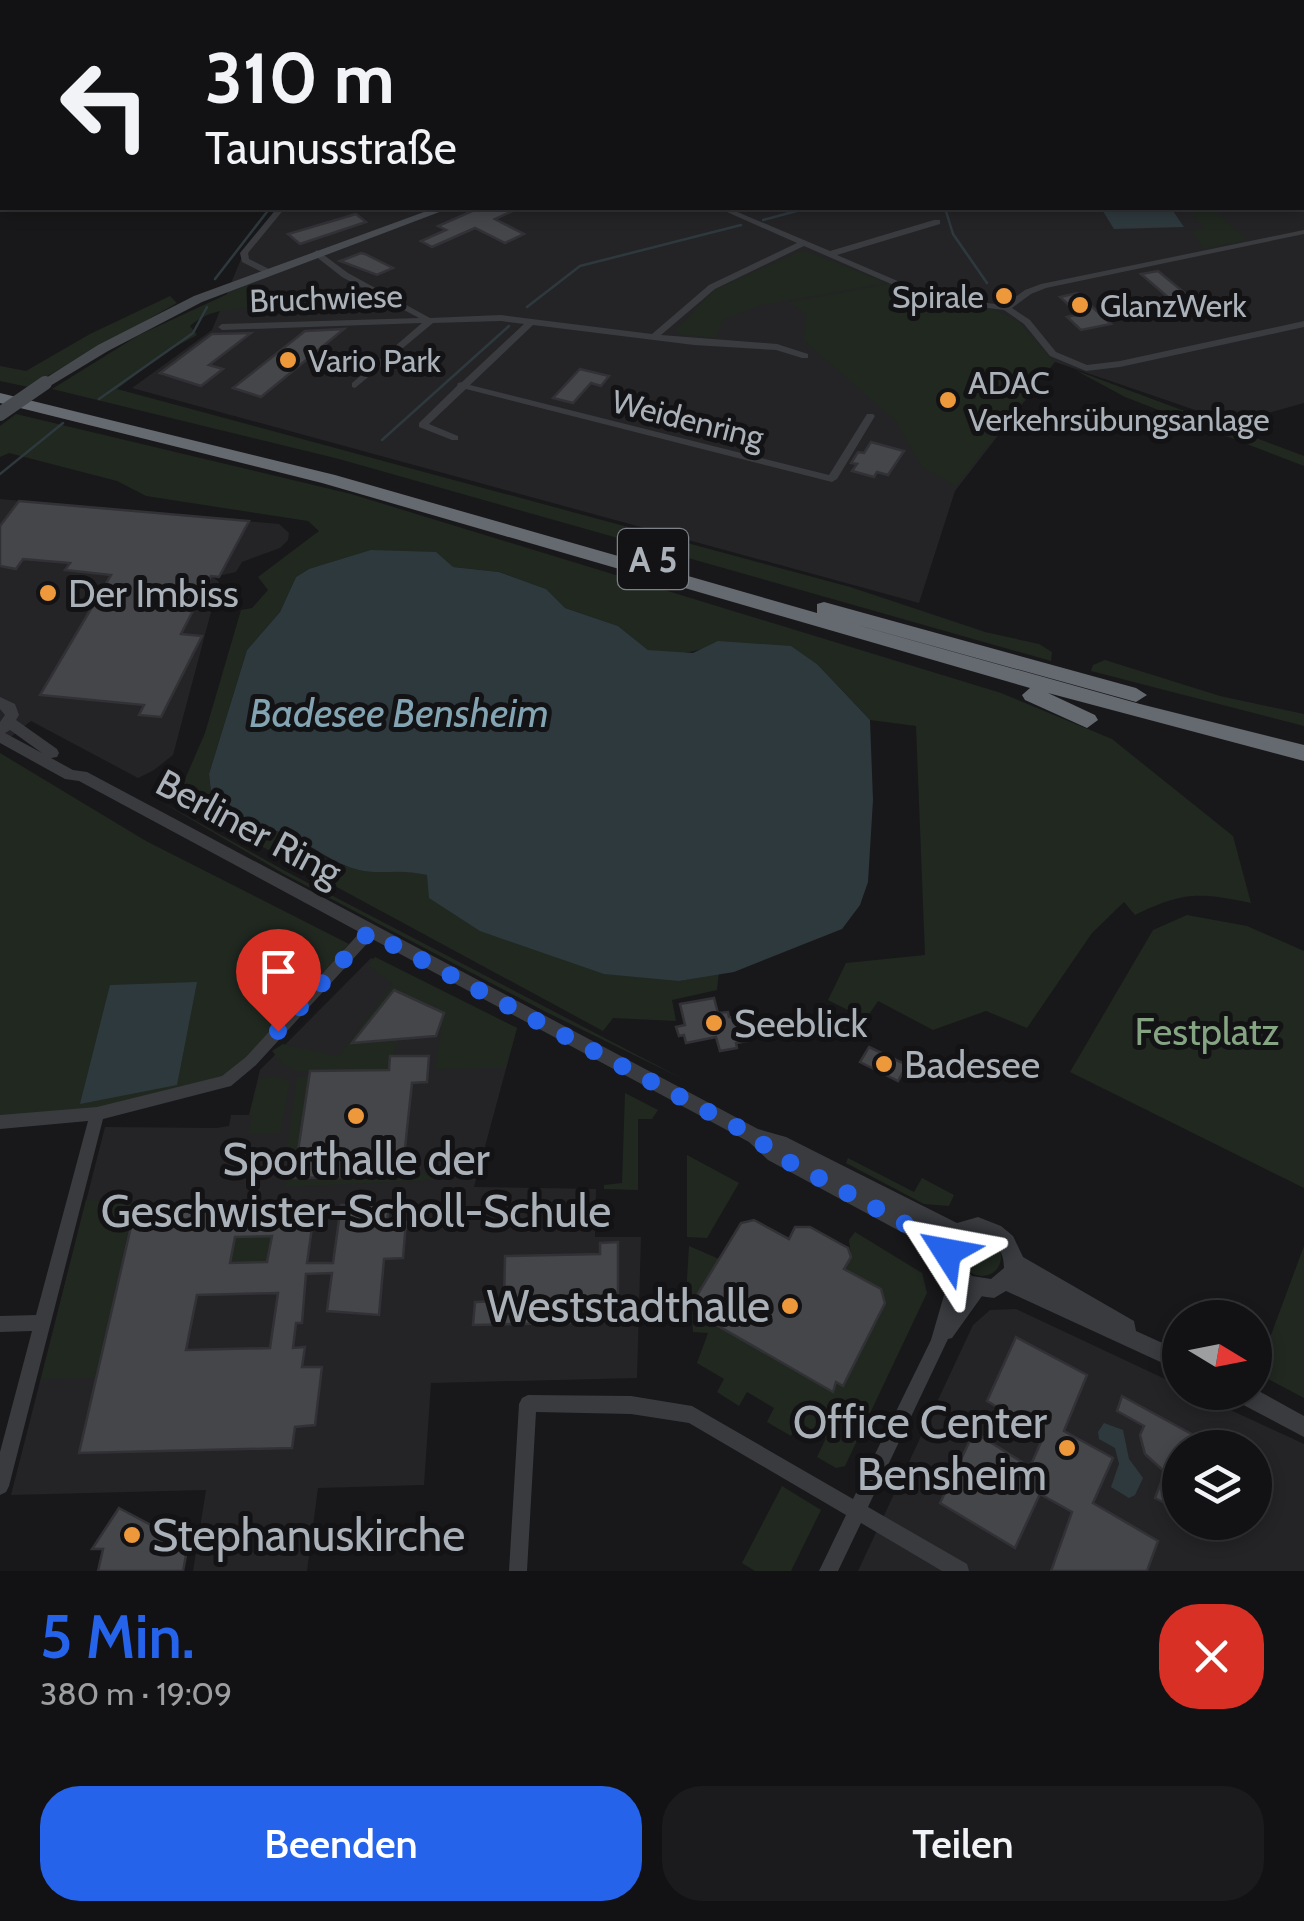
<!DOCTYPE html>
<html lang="de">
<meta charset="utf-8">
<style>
body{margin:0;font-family:Cabin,sans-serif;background:#1b1b1d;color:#f1f3f6;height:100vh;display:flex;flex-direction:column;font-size:38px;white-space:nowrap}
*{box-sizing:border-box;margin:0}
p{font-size:32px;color:#9c9ea0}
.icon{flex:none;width:55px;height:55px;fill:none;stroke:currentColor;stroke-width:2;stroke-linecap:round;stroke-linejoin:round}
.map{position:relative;height:1571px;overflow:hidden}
.sheet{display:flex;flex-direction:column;background:#121214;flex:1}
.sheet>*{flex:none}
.hud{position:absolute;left:0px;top:0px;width:1305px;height:210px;box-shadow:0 5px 15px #0003,0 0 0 2px #313234;background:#121214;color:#f1f3f6;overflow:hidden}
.needle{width:65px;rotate:100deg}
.tools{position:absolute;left:1162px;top:1300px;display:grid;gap:20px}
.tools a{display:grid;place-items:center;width:110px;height:110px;border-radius:50%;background:#121214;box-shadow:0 5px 15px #0003,0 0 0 2px #313234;font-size:50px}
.pin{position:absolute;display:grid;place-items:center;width:85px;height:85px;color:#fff;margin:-102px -42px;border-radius:50% 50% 50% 0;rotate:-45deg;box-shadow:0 0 10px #0007}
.pin .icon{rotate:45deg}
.me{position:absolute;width:110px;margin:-55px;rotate:304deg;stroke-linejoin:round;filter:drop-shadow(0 0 8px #0008)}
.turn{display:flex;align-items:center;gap:35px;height:210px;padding:0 40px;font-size:45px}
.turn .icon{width:130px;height:130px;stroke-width:2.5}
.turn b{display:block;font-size:70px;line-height:85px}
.round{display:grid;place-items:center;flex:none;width:105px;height:105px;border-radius:40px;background:#1b1b1d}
.head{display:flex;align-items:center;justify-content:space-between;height:170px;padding:0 40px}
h1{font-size:60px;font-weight:600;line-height:75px;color:#2563eb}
.primary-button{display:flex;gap:20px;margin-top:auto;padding:20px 40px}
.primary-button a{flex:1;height:115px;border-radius:40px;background:#2563eb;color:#fff;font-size:40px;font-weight:600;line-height:115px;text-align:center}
.primary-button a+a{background:#1b1b1d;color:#f1f3f6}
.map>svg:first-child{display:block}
.built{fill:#242427;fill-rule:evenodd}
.green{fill:#202820}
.water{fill:#2e393e}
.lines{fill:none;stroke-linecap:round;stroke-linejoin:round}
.stream{stroke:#2e393e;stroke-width:2.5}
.building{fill:#44464a;stroke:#323236;stroke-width:2.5;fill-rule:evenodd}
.minor{fill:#393b3f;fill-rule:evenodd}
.tertiary{fill:#393b3f;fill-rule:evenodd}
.secondary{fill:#474a4f;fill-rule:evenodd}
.motorway{fill:#656970;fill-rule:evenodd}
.secondary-bridge{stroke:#474a4f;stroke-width:14}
.route{stroke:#2563eb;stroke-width:18;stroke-dasharray:0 32.4}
.poi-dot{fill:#ee983c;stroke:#131315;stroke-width:4}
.labels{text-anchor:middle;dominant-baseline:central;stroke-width:10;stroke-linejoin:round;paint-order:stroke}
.far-poi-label{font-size:32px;fill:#aab1b9;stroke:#131315;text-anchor:start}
.far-street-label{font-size:32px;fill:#aab1b9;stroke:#131315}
.shield{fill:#131315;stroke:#7d8288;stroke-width:2.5}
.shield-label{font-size:35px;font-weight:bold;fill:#aab1b9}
.poi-label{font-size:38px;fill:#aab1b9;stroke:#131315;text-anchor:start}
.street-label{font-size:38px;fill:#aab1b9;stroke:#131315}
.park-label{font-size:38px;fill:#85a482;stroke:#131315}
.water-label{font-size:40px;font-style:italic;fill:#83a4b3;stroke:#131315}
.near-poi-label{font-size:45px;fill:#aab1b9;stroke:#131315;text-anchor:end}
</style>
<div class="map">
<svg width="1304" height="1571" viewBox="0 0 1304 1571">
<rect width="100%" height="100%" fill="#18181a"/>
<!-- built -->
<g class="built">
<polygon points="1304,88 1304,403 1233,423 1055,362 955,491 919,603 132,388 212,330 241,259 284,208 1302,208"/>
<polygon points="0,499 279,524 289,533 288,540 280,548 242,562 236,572 213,577 219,582 173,755 154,770 138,778 31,721 12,736 0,739"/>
<polygon points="371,958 517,1028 474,1187 596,1189 595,1237 641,1237 637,1378 431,1383 424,1485 318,1488 307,1571 193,1571 206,1490 11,1495 105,1127 217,1128 229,1126 231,1115 249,1115 260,1070"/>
<path d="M1016 1309 1180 1386V1392L1194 1393 1304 1444V1571H858L973 1325 990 1310ZM1180 1448H1255V1522H1180Z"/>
</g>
<!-- green -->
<g class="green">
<polygon points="1187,208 1211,208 1247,240 1203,249 1193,232 1205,228"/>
<polygon points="803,250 887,283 761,305 722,320 716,338 682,335 676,330 714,290"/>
<polygon points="889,284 930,300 993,309 1018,321 1054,362 956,486 922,467 896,421 803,340 807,315 790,302"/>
<path d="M247 285 273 300C244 313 216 303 190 326L197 335 164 353 117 389 850 587 985 632 1039 644 1052 652 1051 661 339 459 52 389 139 335Z"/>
<polygon points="170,296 177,303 28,387 0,381 0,366 26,371 90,334"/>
<polygon points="1075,370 1304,456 1304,466 1125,397"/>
<path d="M16 414 351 494 1001 693 1112 739 1233 836 1251 903C1198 892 1183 892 1135 915L1124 902 1092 933 1027 1028 986 1011 933 1030 878 1001 866 1019 828 1000 846 963 925 955 916 726 870 720 818 665 703 649 680 654 648 650 618 626 565 608 546 589 499 572 453 567 309 569 296 577 280 612 247 650 209 774 212 802 233 816 293 837 331 862 364 871 401 869 428 875 679 981 719 973 717 990 672 1000 676 1021 613 1018 603 1031 176 800 205 733 241 610 252 608 268 590 258 577 319 531 308 521 146 496 117 481 9 453 0 457V426Z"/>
<polygon points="1105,660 1220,696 1304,714 1304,726 1091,671 1093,665"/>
<polygon points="0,753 146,841 349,944 226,1081 125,1106 0,1116"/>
<polygon points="153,797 287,872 687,1081 546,1012 284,874"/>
<polygon points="1187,915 1247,926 1304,951 1304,1188 1070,1072 1153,930"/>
<polygon points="375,957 517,1028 506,1068 435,1069 442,1027 435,1018 436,1005 420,1006 399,1036 389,1070 299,1072 283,1064 272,1051 283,1044 338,1057 393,984 368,965"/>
<polygon points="274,1076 290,1081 280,1133 249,1134 252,1115 249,1115 260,1079"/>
<polygon points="310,1076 297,1157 286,1157 297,1077"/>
<polygon points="625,1093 658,1110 652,1119 638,1119 638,1190 604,1189 604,1185 622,1183"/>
<polygon points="687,1155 739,1183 707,1238 687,1237"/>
<polygon points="848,1158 914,1192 922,1178 954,1195 949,1206 924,1204 846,1163"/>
<polygon points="436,1173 435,1180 285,1187 287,1180 294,1178"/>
<polygon points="86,1200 135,1202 95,1378 41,1379"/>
<polygon points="855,1232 922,1273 927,1293 845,1466 836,1468 817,1457 826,1438 799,1422 791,1436 767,1422 774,1408 747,1392 739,1406 717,1392 724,1379 697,1363 708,1333 693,1332 692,1314 702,1317 832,1392 837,1382 843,1385 885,1303 881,1289 844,1269 851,1257 849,1240"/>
<polygon points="272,1236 267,1262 230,1263 235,1237"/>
<circle cx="982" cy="1257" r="19"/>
<polygon points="689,1246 719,1259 696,1297 686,1296"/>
<polygon points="1304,1246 1304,1398 1257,1373"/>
<polygon points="782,1486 821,1510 791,1571 755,1571 742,1563"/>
</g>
<!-- water -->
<g class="water">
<polygon points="1101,208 1171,208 1184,227 1114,229"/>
<path d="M371 550 436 552 453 567 499 572 546 589 565 608 618 626 648 650 693 653 718 641 791 646 818 665 870 720 873 800 868 882 860 905 842 929 734 972 679 981 604 974 480 931 429 898 427 875C400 868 380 875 359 870 331 863 314 846 290 836 262 825 237 819 212 802L209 774 247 650 280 612 296 577 309 569Z"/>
<polygon points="197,982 177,1085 80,1104 110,985"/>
<polygon points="1104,1423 1123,1430 1129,1459 1143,1478 1135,1495 1129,1498 1111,1487 1119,1464 1115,1448 1099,1439 1098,1432"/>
</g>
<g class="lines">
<!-- stream -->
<g class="stream">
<polyline points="945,208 953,234 987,283"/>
<polyline points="763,220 808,208"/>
<polyline points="215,279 270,208"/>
<polyline points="527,307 580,266 741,225"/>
<polyline points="99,399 193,333 207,307"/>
<polyline points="382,440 509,326"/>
<polyline points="0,474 63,423"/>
</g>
</g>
<!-- building -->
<g class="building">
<polygon points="479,208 519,208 495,219 524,234 505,243 475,228 432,247 421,241 446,230 438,226"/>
<polygon points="356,214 366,222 300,244 288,234"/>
<polygon points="361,253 365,254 393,268 377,275 340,261"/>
<polygon points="1158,271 1198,304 1165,311 1153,301 1169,298 1141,274"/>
<polygon points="1077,293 1111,324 1081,330 1067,317 1079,314 1060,297"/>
<polygon points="344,329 261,397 233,388 305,331"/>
<polygon points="251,333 209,365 223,369 201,386 160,373 212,334"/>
<polygon points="580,369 609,376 601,386 591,383 573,403 553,398"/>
<polygon points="871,442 904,451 888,475 877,472 874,477 852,471 857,464 851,463 858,452 864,453"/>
<polygon points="19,501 249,521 219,577 211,576 181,634 202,636 161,717 139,715 144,705 40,695 111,575 65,570 70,563 23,559 16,569 0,566 0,526"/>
<polygon points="394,990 444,1013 436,1036 352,1043"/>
<polygon points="714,998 718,1013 728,1012 729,1017 741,1019 748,1041 736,1043 737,1048 720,1051 716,1037 686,1043 684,1035 679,1036 676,1027 685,1025 680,1004"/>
<polygon points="869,1047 907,1065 898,1081 860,1062"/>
<polygon points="390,1056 429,1056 427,1082 412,1083 402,1176 294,1178 310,1071 389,1070"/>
<path d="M389 1204 387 1222H406L403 1258 384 1259 379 1315 327 1311 332 1273 306 1274 302 1323H296L293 1348 305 1347 302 1367H322L315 1425 295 1427 292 1448 79 1453 135 1209 315 1206 307 1263H333L341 1205ZM272 1236 267 1262 230 1263 235 1237ZM278 1293 270 1348 186 1350 197 1295Z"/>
<polygon points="754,1220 789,1239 795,1227 810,1227 848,1248 851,1257 844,1269 881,1289 885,1303 843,1386 836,1382 833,1392 694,1312 699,1305 696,1297 741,1223"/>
<polygon points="618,1242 618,1322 473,1325 475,1302 504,1301 505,1256 600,1254 600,1243"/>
<polygon points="1016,1337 1087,1375 1064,1431 1113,1458 1093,1503 1158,1541 1147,1571 1051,1571 1072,1512 1040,1494 1015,1548 940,1503 974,1432 1030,1467 1044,1435 987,1401"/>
<polygon points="1122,1396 1197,1437 1193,1448 1180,1448 1180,1485 1173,1507 1155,1498 1165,1472 1145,1454 1140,1435 1144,1426 1117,1411"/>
<polygon points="119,1508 151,1525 164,1525 161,1546 188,1545 183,1571 98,1571 103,1549 92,1549"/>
</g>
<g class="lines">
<!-- minor -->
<g class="minor">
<polygon points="395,0 401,0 400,2 394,2"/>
<rect x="1302" y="195" width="2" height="5"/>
<polygon points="277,208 285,208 248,253 249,259 269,269 269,273 266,274 242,262 240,253"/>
<polygon points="718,208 728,208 830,251 934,220 940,220 940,224 837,255 935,297 1004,305 1025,290 1041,284 1304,230 1304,234 1046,288 1031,294 1012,308 1030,320 1056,352 1087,365 1120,361 1304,321 1304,327 1120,367 1086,371 1050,356 1024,324 1004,310 930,301 804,246 715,289 661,335 777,344 808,354 808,358 802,358 776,350 694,345 533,325 470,385 829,475 867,414 873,414 875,416 837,479 832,482 466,389 429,424 458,436 458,440 452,440 419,427 419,423 457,386 458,383 462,382 524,324 501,321 433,323 355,388 352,387 352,383 422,323 222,330 218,327 222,324 419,318 342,277 314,255 313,253 317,250 348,273 430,318 501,315 652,334 709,285 797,243"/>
<polygon points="369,927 374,928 376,932 374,936 256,1065 231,1086 103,1119 9,1486 6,1492 0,1495 0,1452 32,1331 0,1332 0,1316 36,1315 88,1121 0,1129 0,1115 97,1107 222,1076 246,1057 364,928"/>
<polygon points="957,1270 963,1273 965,1278 958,1303 973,1283 979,1281 985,1283 987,1289 952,1338 948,1339 868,1507 967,1564 969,1571 942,1571 861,1523 838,1571 819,1571 846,1515 689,1423 631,1414 536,1412 527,1571 509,1571 519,1404 522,1398 528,1395 631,1396 692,1406 853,1499 931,1340 949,1278 951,1273"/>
</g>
<!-- tertiary -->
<g class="tertiary">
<polygon points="1302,68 1304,68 1304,74 1302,73"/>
<path d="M0 697 15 704 19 715 16 720 57 749 59 753 57 757 51 758 73 770 87 772 758 1129 786 1137 957 1223 978 1217 1001 1226 1013 1236 1023 1257 1134 1321 1136 1331 1180 1351V1371L1006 1291 994 1298C970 1295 939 1289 940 1257L920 1242 768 1160 749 1142 79 781 65 779 0 743V722L5 715 0 709ZM10 730 42 753 5 733ZM978 1235C995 1240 1004 1250 1004 1268L991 1279 972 1276 959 1262V1246L971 1236Z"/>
<polygon points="1255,1389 1304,1416 1304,1437 1232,1399 1229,1392 1255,1392"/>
</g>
<!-- secondary -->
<polygon class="secondary" points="435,208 450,208 202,302 108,351 50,386 40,386 38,383 98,345 194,296"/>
<!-- motorway -->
<polygon class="motorway" points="0,393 335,475 817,613 817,604 824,602 1136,688 1147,695 1136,702 850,623 1140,704 1304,745 1304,761 1048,693 1095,715 1098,720 1087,728 1025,700 1022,695 1030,688 322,483 0,403"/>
<!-- secondary-bridge -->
<polyline class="secondary-bridge" points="0,414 45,383"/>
</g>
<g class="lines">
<!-- route -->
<polyline class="route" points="278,1031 369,932 754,1136 774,1154 928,1236 947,1252"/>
</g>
<!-- markers -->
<g class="poi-dot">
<circle cx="1004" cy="296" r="10"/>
<circle cx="1080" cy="305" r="10"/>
<circle cx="288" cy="360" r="10"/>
<circle cx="948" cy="400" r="10"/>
<circle cx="48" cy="593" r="10"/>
<circle cx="714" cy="1023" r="10"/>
<circle cx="884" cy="1064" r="10"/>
<circle cx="356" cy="1116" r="10"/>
<circle cx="790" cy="1306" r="10"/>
<circle cx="1067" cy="1448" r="10"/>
<circle cx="132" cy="1535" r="10"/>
</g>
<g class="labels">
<!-- far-poi labels -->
<g class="far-poi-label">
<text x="984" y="296" text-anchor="end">Spirale</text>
<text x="1100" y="305">GlanzWerk</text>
<text x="308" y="360">Vario Park</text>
<text x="968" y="382">ADAC<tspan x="968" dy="37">Verkehrsübungsanlage</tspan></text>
</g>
<!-- far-street labels -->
<g class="far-street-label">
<text transform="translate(326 298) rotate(-2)">Bruchwiese</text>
<text transform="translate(688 419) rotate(14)">Weidenring</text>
</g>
<!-- shield labels -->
<rect class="shield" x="618" y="529" width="70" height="60" rx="8"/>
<g class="shield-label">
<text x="653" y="559">A 5</text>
</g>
<!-- poi labels -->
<g class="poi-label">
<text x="68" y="593">Der Imbiss</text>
<text x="734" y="1023">Seeblick</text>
<text x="904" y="1064">Badesee</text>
</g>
<!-- street labels -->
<g class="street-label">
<text transform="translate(249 827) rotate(28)">Berliner Ring</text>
</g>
<!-- park labels -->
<g class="park-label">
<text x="1207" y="1031">Festplatz</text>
</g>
<!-- water labels -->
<g class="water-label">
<text x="399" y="712">Badesee Bensheim</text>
</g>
<!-- near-poi labels -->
<g class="near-poi-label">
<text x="356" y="1159" text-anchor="middle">Sporthalle der<tspan x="356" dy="52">Geschwister-Scholl-Schule</tspan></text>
<text x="770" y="1306">Weststadthalle</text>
<text x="1047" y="1422">Office Center<tspan x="1047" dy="52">Bensheim</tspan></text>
<text x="152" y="1535" text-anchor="start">Stephanuskirche</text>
</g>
</g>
</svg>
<div class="tools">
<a><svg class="needle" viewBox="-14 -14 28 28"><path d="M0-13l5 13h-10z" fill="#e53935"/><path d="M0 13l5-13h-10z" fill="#9c9ea0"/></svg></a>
<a><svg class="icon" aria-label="layers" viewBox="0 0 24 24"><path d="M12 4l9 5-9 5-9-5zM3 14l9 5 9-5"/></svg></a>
</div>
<div class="pin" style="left:278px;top:1031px;background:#d93025"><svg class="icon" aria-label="arrive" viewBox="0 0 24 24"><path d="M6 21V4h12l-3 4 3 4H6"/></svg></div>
<svg class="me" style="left:947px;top:1252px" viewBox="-20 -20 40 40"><path d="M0-17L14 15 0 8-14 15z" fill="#2563eb" stroke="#fff" stroke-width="4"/></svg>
<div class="hud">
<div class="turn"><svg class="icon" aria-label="left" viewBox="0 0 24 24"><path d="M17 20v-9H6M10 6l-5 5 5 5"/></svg><div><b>310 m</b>Taunusstraße</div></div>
</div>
</div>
<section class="sheet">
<div class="head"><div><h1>5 Min.</h1><p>380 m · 19:09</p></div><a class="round" style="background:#d93025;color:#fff"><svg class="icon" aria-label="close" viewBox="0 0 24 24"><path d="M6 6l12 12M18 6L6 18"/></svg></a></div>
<div class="primary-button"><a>Beenden</a><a>Teilen</a></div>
</section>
